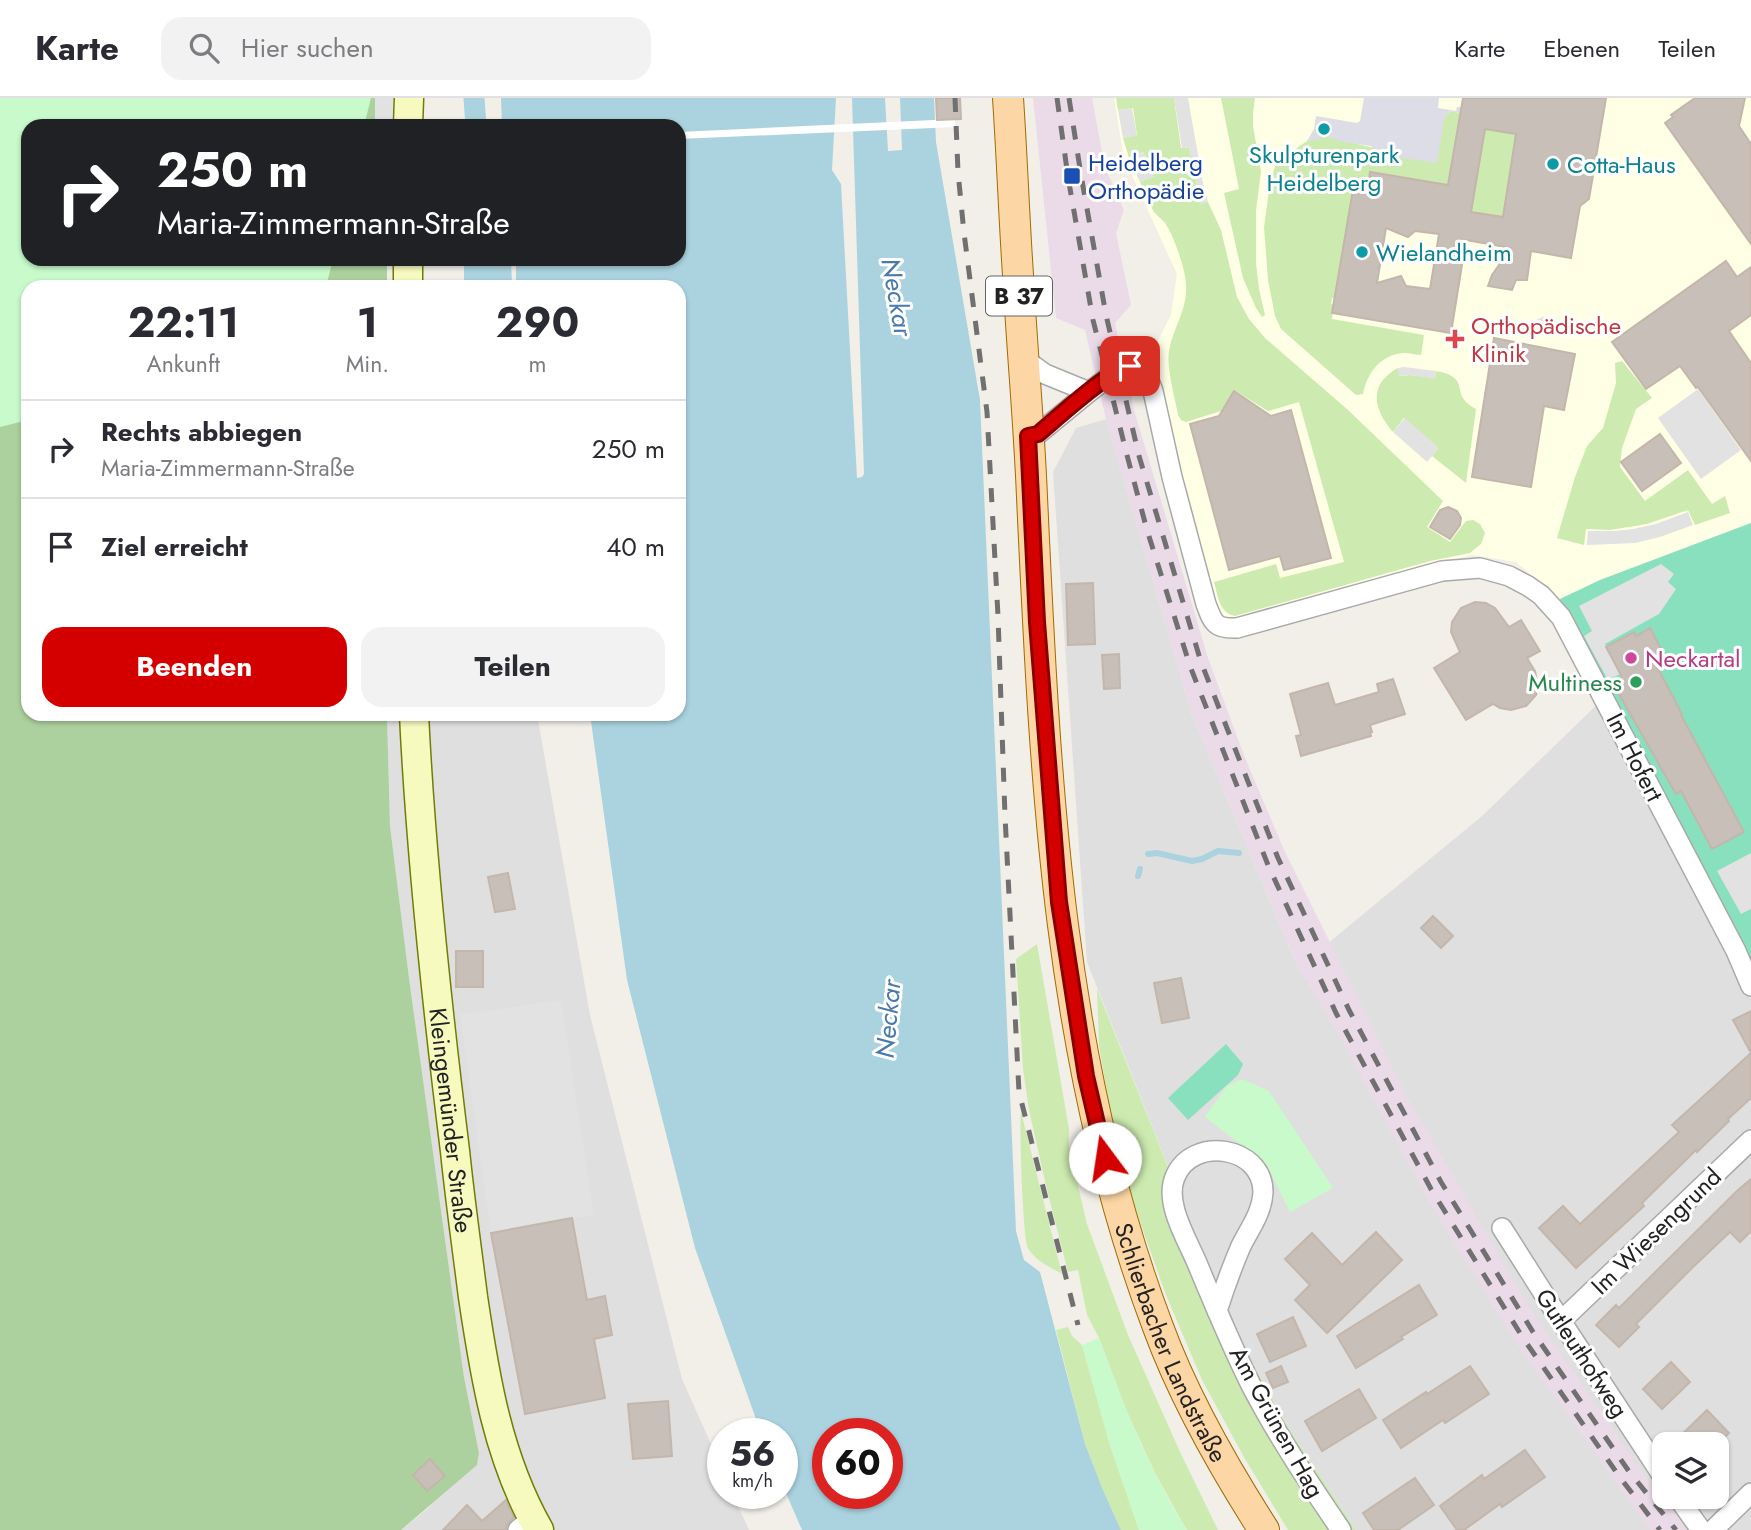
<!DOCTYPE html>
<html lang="de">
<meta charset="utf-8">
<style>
body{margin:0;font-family:Jost,sans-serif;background:#f2f2f3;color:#2b2b33;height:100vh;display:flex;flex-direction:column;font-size:26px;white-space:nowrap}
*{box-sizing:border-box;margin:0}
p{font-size:23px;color:#7c7c81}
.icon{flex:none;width:38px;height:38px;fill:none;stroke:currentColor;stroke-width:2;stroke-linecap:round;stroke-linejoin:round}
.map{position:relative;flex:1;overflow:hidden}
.drawer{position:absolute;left:21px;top:182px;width:665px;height:441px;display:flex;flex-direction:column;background:#fff;border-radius:21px;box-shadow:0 2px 5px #0004}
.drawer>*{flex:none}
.banner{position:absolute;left:21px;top:21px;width:665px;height:147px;border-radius:21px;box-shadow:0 2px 5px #0004;background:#202124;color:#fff;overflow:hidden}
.buttons{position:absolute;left:1652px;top:1334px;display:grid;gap:14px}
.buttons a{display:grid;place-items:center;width:77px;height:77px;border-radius:14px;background:#fff;box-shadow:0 2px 5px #0004;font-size:35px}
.speed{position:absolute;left:707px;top:1320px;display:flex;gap:14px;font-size:35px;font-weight:700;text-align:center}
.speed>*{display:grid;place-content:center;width:91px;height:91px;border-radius:50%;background:#fff;box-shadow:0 2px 5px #0004;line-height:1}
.speed small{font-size:18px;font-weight:400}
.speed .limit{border:10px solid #d22;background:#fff;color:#111}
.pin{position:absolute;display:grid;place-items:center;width:60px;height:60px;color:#fff;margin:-30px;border-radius:14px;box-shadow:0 4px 10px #0006}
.me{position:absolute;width:77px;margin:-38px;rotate:346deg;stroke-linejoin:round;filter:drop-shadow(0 0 5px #0008)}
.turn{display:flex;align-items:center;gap:24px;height:147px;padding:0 21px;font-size:32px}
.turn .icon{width:91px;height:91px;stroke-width:2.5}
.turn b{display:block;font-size:49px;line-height:60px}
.eta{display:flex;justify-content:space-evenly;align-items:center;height:119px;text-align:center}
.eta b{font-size:42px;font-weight:700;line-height:49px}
.cta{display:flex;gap:14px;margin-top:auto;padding:14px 21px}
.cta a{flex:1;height:80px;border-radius:21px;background:#d40000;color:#fff;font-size:28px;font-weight:700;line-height:80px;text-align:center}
.cta a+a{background:#f2f2f3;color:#2b2b33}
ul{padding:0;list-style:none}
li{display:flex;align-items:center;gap:21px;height:98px;padding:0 21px;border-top:2px solid #e1e1e2}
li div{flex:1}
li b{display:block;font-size:26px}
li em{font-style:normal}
header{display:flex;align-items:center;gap:42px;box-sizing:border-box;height:98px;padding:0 35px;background:#fff;border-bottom:2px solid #e1e1e2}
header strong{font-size:33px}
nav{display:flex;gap:38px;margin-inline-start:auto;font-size:24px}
.search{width:490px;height:63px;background:#f2f2f3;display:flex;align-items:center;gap:18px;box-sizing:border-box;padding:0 24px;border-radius:21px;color:#7c7c81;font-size:26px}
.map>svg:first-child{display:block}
.residential{fill:#e0dfdf;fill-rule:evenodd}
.industrial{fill:#ebdbe8}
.education{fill:#ffffe5}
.grass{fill:#cdebb0}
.forest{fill:#add19e}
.park{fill:#c8facc}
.pitch{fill:#88e0be}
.parking{fill:#e2e2e2}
.plaza{fill:#dddde8}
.water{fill:#aad3df;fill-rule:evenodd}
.pier{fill:#fff}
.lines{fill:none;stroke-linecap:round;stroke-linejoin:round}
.stream{stroke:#aad3df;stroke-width:6}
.canal{stroke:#aad3df;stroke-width:21}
.building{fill:#c7bfb8;stroke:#c4b6ab;stroke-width:2;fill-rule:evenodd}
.street-casing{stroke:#a9a9a9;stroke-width:22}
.secondary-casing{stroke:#707d05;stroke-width:31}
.primary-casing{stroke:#a06b00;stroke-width:32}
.street{stroke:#fff;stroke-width:19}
.secondary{stroke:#f7fabf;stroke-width:28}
.primary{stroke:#fcd6a4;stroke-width:30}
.rail{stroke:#707070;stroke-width:5;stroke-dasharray:14 14;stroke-linecap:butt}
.route-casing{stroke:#8a0000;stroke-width:18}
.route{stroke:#d40000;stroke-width:12}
.culture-dot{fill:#0f9aa8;stroke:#fff;stroke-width:2.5}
.transit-dot{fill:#1a4fb4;stroke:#fff;stroke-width:2.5}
.health-dot{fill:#e0444e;stroke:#fff;stroke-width:2.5}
.hotel-dot{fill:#d1479c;stroke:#fff;stroke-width:2.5}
.leisure-dot{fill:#2e9e5b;stroke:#fff;stroke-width:2.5}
.labels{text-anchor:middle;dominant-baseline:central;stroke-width:6;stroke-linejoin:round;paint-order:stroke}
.shield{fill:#fff;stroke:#646464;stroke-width:2}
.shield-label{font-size:23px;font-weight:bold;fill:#222}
.culture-label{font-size:24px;fill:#0d838f;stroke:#fff;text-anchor:start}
.transit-label{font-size:24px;fill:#164399;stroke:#fff;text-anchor:start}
.health-label{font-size:24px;fill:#be3a42;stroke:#fff;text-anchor:start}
.hotel-label{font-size:24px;fill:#b23c85;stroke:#fff;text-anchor:start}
.leisure-label{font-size:24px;fill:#27864d;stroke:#fff;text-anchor:end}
.street-label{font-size:24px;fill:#222;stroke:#fff}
.water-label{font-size:26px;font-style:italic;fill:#4a7aab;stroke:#fff}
</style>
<header>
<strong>Karte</strong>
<div class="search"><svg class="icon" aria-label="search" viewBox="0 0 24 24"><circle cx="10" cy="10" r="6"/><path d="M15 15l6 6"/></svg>Hier suchen</div>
<nav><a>Karte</a><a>Ebenen</a><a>Teilen</a></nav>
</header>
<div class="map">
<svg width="1751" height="1432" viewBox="0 0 1751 1432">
<rect width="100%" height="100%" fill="#f2efe9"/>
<!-- residential -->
<g class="residential">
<path d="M1106 321 1192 617 1298 870 1482 718 1609 595 1751 866V1432H1356L1290 1332 1231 1227 1087 864 1053 374 1076 330ZM1664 1346H1717V1398H1664Z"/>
<polygon points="387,616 537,616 590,917 682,1281 723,1373 723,1395 732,1395 749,1432 401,1432 427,1411 479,1355 464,1279 409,880 390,728"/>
</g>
<!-- industrial -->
<polygon class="industrial" points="1033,0 1092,0 1105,70 1124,112 1116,135 1131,207 1115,225 1134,312 1208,560 1245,660 1285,754 1406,997 1532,1214 1647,1381 1687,1432 1650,1432 1517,1246 1427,1100 1338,935 1298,870 1192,617 1106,321 1085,232 1056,220"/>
<!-- education -->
<polygon class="education" points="1114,0 1751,0 1751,425 1600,482 1560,501 1516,464 1472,457 1223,522 1213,504 1167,314 1147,264 1171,217 1177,176 1124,60"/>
<!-- grass -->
<g class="grass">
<path d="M1116 0H1174L1181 50 1189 49 1201 105 1208 104 1221 132 1237 199 1249 221 1265 240 1348 312 1443 403 1427 429 1450 444 1466 423 1473 422 1480 426 1485 435 1481 446 1470 455 1430 463 1235 518C1219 515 1218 498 1214 484L1276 466 1280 480 1344 464 1299 304 1268 313 1234 292 1221 313 1186 324 1181 322 1178 317C1175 300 1166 269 1169 253 1173 230 1188 211 1186 186 1185 170 1174 138 1165 125 1162 121 1157 118 1154 114 1149 105 1145 94 1140 84L1154 78 1143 54 1129 60 1123 40 1137 37 1133 10 1118 12Z"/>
<polygon points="1221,0 1255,0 1253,15 1253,28 1261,73 1256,113 1256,165 1259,191 1265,217 1262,219 1256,210 1243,180 1224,95 1239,91"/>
<path d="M1451 13 1460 15 1447 96 1355 81 1335 200H1332L1331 206 1334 207 1332 221 1424 237 1421 257C1416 257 1410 255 1404 255 1381 256 1367 275 1363 296L1356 297 1281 231 1275 218 1268 182 1264 129 1270 86 1275 68 1277 64 1307 43 1317 40 1328 39 1374 50 1444 20 1447 16Z"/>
<polygon points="1485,31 1516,36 1503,119 1471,114"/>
<polygon points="1622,263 1652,300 1636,311 1622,350 1620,369 1645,403 1688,372 1712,406 1725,398 1730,415 1695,427 1688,412 1647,426 1610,432 1586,431 1584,447 1557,440 1575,379 1587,348 1603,330 1616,285 1615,265"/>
<path d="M1398 270 1400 278 1410 277 1435 280 1436 273C1441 274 1448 275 1453 279 1465 287 1453 299 1476 311L1466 385 1432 358 1438 350 1404 320 1393 334C1373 311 1368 286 1398 270Z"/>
<polygon points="1037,846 1069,1031 1069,1050 1087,1126 1128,1237 1180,1354 1218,1432 1187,1432 1182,1424 1154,1373 1127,1314 1099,1240 1087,1217 1078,1172 1068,1174 1047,1092 1029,1012 1023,971 1016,861"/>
<polygon points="1097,891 1231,1227 1290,1332 1356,1432 1288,1432 1245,1361 1202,1282 1166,1197 1130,1096 1112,1025 1099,947"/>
<path d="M1021 1014 1062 1176C1050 1169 1035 1163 1028 1150 1023 1142 1019 1027 1021 1014Z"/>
<polygon points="1068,1229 1072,1238 1082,1247 1110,1347 1139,1432 1121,1432 1103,1392 1085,1346 1056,1232"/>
</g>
<!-- forest -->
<polygon class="forest" points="0,0 389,0 389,28 28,28 28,161 387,161 387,189 28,189 28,616 387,616 390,728 409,880 464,1279 479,1355 477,1367 401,1432 0,1432"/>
<!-- park -->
<g class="park">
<polygon points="0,0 371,0 364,28 28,28 28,161 333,161 326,189 28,189 28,322 0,329"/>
<polygon points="1242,981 1269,993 1333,1090 1290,1114 1267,1067 1205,1019 1227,988"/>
<path d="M1099 1240C1123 1306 1149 1372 1187 1432H1139L1110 1347 1082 1247Z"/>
</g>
<!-- pitch -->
<g class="pitch">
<polygon points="1751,425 1751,866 1560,501 1600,482"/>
<polygon points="1226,946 1243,966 1238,977 1188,1022 1168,1000"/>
</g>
<!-- parking -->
<g class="parking">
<rect x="375" y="0" width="22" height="28"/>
<polygon points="1174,0 1188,0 1203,85 1208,104 1201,106 1189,49 1182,50"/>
<polygon points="1132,10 1137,38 1123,40 1118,12"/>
<polygon points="1143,54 1154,78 1140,84 1129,60"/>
<polygon points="1545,218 1550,224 1538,231 1525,233 1512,232 1514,224 1530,225"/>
<polygon points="1404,269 1436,273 1435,281 1410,277 1399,278 1398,270"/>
<polygon points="1698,291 1741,352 1701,381 1658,320"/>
<polygon points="1405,320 1439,350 1427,364 1393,334"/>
<polygon points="1688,414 1693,427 1660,439 1635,445 1587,447 1588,433 1615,433 1633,431 1656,426"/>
<polygon points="1661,466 1674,476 1668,484 1676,491 1659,516 1605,546 1620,576 1608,582 1584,538 1592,533 1579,508"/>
<polygon points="1751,755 1751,811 1741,816 1717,773"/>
<polygon points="561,902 594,1117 491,1135 460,917"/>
</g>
<!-- plaza -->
<polygon class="plaza" points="1364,0 1439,0 1438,10 1456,13 1457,9 1461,9 1460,15 1450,13 1444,20 1437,65 1377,56 1371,48 1344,44 1328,39 1307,43 1314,31 1316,18 1357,25 1360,23"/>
<!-- water -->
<path class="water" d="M501 0H836L832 72 841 86 857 380 862 379 864 376 852 0H885L888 53 902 52 900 0H934L936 44 980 302 1016 1133 1024 1162 1040 1174 1085 1346 1103 1392 1121 1432H802L782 1386V1335H761L695 1150 627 882 590 616H679V189H464V161H511L512 187 516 188V161H679V28H502ZM828 1335H887V1395H828Z"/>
<!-- pier -->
<polygon class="pier" points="955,21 955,29 679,41 679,34"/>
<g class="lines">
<!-- stream -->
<g class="stream">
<polyline points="1148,756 1157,755 1192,763 1202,761 1218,753 1239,755"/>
<polyline points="1138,778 1140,771"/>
</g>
<!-- canal -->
<polyline class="canal" points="474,0 476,28"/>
</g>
<!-- building -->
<g class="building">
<polygon points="936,0 960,0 961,21 937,22"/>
<path d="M1463 0H1606L1589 101 1580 108 1571 160 1531 153 1527 182H1516L1512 192 1488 188 1492 177 1511 150 1466 142 1451 235 1332 215 1355 80 1369 83 1370 74 1448 87ZM1485 31 1516 36 1503 119 1471 114ZM1386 130 1408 139 1415 133 1439 136 1430 191 1406 188 1401 178 1377 185Z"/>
<polygon points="1695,0 1745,0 1739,28 1751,46 1751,146 1665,25 1673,19 1671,17"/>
<polygon points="1726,163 1737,179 1751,169 1751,217 1729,233 1751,265 1751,363 1698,289 1696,290 1680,268 1646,291 1612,244"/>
<polygon points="1494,240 1575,256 1564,312 1544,308 1531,389 1472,379"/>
<polygon points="1234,293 1271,318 1291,312 1331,460 1284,472 1280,458 1229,472 1190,326 1219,318"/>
<polygon points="1660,336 1681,365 1642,393 1621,364"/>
<polygon points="1448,409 1457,413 1461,420 1460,427 1450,441 1430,429 1440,412"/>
<polygon points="1093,485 1095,546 1068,547 1066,486"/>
<polygon points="1475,504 1486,505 1495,510 1509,529 1521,522 1540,553 1527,560 1535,573 1538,588 1536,597 1526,608 1511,612 1500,610 1493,606 1466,622 1434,570 1460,554 1451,534 1452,524 1461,510"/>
<polygon points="1650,530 1666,560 1655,565 1682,616 1681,617 1744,734 1712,751 1681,693 1676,696 1612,584 1622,579 1606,549 1634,534 1636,538"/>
<polygon points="1119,556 1120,590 1104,591 1102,557"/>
<polygon points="1393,581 1405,616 1370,627 1372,634 1370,634 1371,638 1301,658 1296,638 1301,637 1290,596 1328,585 1335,607 1379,594 1377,586"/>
<polygon points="508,775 515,811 495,814 488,779"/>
<polygon points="1433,818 1453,838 1441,850 1421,830"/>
<rect x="456" y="853" width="27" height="36"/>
<polygon points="1181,880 1189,920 1162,925 1154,885"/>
<polygon points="1751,913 1751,1000 1728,1021 1729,1023 1697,1054 1696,1052 1642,1105 1644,1108 1576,1170 1539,1130 1563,1108 1580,1126 1679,1034 1672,1027 1751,955 1733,922"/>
<polygon points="1751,1081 1751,1133 1740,1144 1730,1134 1692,1170 1636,1226 1639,1229 1619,1249 1596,1227 1616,1207 1619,1210 1738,1092"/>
<polygon points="572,1120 587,1202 605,1198 612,1237 594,1241 605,1300 525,1316 491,1135"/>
<polygon points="1376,1134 1402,1162 1327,1235 1295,1202 1310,1187 1285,1161 1312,1135 1342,1167"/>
<polygon points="1419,1187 1437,1217 1401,1239 1403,1241 1356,1270 1337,1238"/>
<polygon points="1293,1219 1306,1248 1270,1264 1257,1236"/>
<polygon points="1671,1264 1690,1284 1662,1311 1643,1291"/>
<polygon points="1281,1268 1288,1284 1273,1290 1266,1275"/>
<polygon points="1470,1268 1489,1296 1445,1325 1443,1322 1401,1350 1383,1322 1426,1294 1427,1296"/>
<polygon points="1359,1291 1376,1320 1322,1353 1305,1323"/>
<polygon points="668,1303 672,1358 633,1361 628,1306"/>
<polygon points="1707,1312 1729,1335 1718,1346 1672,1346"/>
<polygon points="1525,1352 1545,1379 1502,1409 1500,1406 1464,1432 1457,1432 1440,1408 1482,1377 1484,1381"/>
<polygon points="430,1361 445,1378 427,1393 413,1377"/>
<polygon points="1415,1380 1434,1407 1398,1432 1374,1432 1363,1415"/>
<polygon points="506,1402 514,1419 507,1427 506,1432 443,1432 467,1407 482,1423"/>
</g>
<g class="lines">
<!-- street casing -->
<g class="street-casing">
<g id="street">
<polyline points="1024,261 1045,276 1089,294"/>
<path d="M1028 338 1038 336 1089 294 1119 271C1137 264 1148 277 1153 293L1172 379 1206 506C1213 525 1215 531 1237 530L1442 473 1480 470 1509 478 1528 488 1541 497 1561 519 1736 853 1751 888"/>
<polyline points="1502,1130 1561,1223 1664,1380"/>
<path d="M1217 1213C1224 1191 1232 1169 1241 1148 1250 1130 1262 1115 1263 1094 1263 1048 1192 1037 1175 1079 1164 1105 1187 1141 1197 1165 1214 1206 1231 1247 1251 1287 1277 1337 1309 1385 1341 1432"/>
<polyline points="1561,1223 1751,1042"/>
<polyline points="1677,1398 1701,1432"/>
<polyline points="518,1432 532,1420"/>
<polyline points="1713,1432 1751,1395"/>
</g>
</g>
<!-- secondary casing -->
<g class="secondary-casing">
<g id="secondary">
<polyline points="408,28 409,0"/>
<polyline points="408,161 408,189"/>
<path id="s1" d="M414 616C421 762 437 908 455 1053 460 1102 467 1151 473 1199 485 1280 498 1360 539 1432"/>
</g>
</g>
<!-- primary casing -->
<g class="primary-casing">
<g id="primary">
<path id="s2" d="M1008 0C1012 59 1014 118 1018 177 1022 251 1029 325 1032 399 1045 679 1057 963 1158 1229 1184 1300 1223 1368 1264 1432"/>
</g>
</g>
<!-- street -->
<use href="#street" class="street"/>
<!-- secondary -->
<use href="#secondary" class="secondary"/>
<!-- primary -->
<use href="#primary" class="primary"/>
<!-- rail -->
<g class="rail">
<polyline points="955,0 958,74 964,135 987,314 998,518 1005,718 1019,994 1078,1227"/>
<polyline points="1057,0 1068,79 1093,222 1128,361 1147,432 1190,568 1268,767 1336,915 1431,1091 1523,1240 1619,1378 1660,1432"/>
<polyline points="1069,0 1081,77 1106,217 1139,358 1201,564 1278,760 1349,912 1441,1084 1533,1234 1628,1372 1676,1432"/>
</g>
</g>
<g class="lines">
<!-- route casing -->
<g class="route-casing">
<path id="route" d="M1105 1060 1086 978 1059 804 1037 524 1028 338 1038 336C1056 321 1110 271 1130 268"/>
</g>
<!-- route -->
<use href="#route" class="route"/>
</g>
<!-- markers -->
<g class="culture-dot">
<circle cx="1324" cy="31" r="7"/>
<circle cx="1553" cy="66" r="7"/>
<circle cx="1362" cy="154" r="7"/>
</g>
<rect class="transit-dot" x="1063" y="69" width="18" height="18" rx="3.5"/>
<path class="health-dot" d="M1451.5 230.5h7v7h7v7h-7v7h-7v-7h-7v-7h7z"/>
<circle class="hotel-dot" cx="1631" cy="560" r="7"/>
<circle class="leisure-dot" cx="1636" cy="584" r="7"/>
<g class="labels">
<!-- shield labels -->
<rect class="shield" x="986" y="178.5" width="66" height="39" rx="5"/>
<g class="shield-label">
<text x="1019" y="198">B 37</text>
</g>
<!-- culture labels -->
<g class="culture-label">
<text x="1324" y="56" text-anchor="middle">Skulpturenpark<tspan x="1324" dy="28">Heidelberg</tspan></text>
<text x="1567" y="66">Cotta-Haus</text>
<text x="1376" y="154">Wielandheim</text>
</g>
<!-- transit labels -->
<g class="transit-label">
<text x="1088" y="64">Heidelberg<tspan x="1088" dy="28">Orthopädie</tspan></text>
</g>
<!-- health labels -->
<g class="health-label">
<text x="1471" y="227">Orthopädische<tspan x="1471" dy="28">Klinik</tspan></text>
</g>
<!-- hotel labels -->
<g class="hotel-label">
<text x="1645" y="560">Neckartal</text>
</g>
<!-- leisure labels -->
<g class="leisure-label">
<text x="1622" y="584">Multiness</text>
</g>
<!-- street labels -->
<g class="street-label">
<text transform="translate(1635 659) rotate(63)">Im Hofert</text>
<text stroke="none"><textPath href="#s1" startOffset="408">Kleingemünder Straße</textPath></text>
<text transform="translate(1656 1133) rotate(-44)">Im Wiesengrund</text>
<text stroke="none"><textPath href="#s2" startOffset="1262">Schlierbacher Landstraße</textPath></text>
<text transform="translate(1582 1255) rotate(57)">Gutleuthofweg</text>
<text transform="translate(1277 1324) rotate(61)">Am Grünen Hag</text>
</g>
<!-- water labels -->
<g class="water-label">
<text transform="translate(897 199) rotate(80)">Neckar</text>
<text transform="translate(888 921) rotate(-85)">Neckar</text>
</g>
</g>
</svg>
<div class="buttons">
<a><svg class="icon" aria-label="layers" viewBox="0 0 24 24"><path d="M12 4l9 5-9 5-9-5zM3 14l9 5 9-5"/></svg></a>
</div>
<div class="speed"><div>56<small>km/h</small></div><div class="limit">60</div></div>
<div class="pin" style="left:1130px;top:268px;background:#d93025"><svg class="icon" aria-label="arrive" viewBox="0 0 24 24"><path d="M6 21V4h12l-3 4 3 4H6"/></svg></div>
<svg class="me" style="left:1105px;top:1060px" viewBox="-20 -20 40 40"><circle r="19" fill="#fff"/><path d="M0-13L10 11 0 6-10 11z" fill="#d40000"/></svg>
<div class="banner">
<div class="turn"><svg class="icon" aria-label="right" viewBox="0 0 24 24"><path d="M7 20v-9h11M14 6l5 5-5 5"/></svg><div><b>250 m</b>Maria-Zimmermann-Straße</div></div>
</div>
<section class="drawer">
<div class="eta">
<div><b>22:11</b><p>Ankunft</p></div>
<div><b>1</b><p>Min.</p></div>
<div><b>290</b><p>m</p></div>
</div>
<ul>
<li><svg class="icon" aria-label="right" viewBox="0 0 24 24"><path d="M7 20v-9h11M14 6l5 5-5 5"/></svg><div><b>Rechts abbiegen</b><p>Maria-Zimmermann-Straße</p></div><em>250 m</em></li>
<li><svg class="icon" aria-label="arrive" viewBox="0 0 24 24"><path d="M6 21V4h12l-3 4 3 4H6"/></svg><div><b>Ziel erreicht</b></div><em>40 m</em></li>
</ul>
<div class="cta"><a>Beenden</a><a>Teilen</a></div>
</section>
</div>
